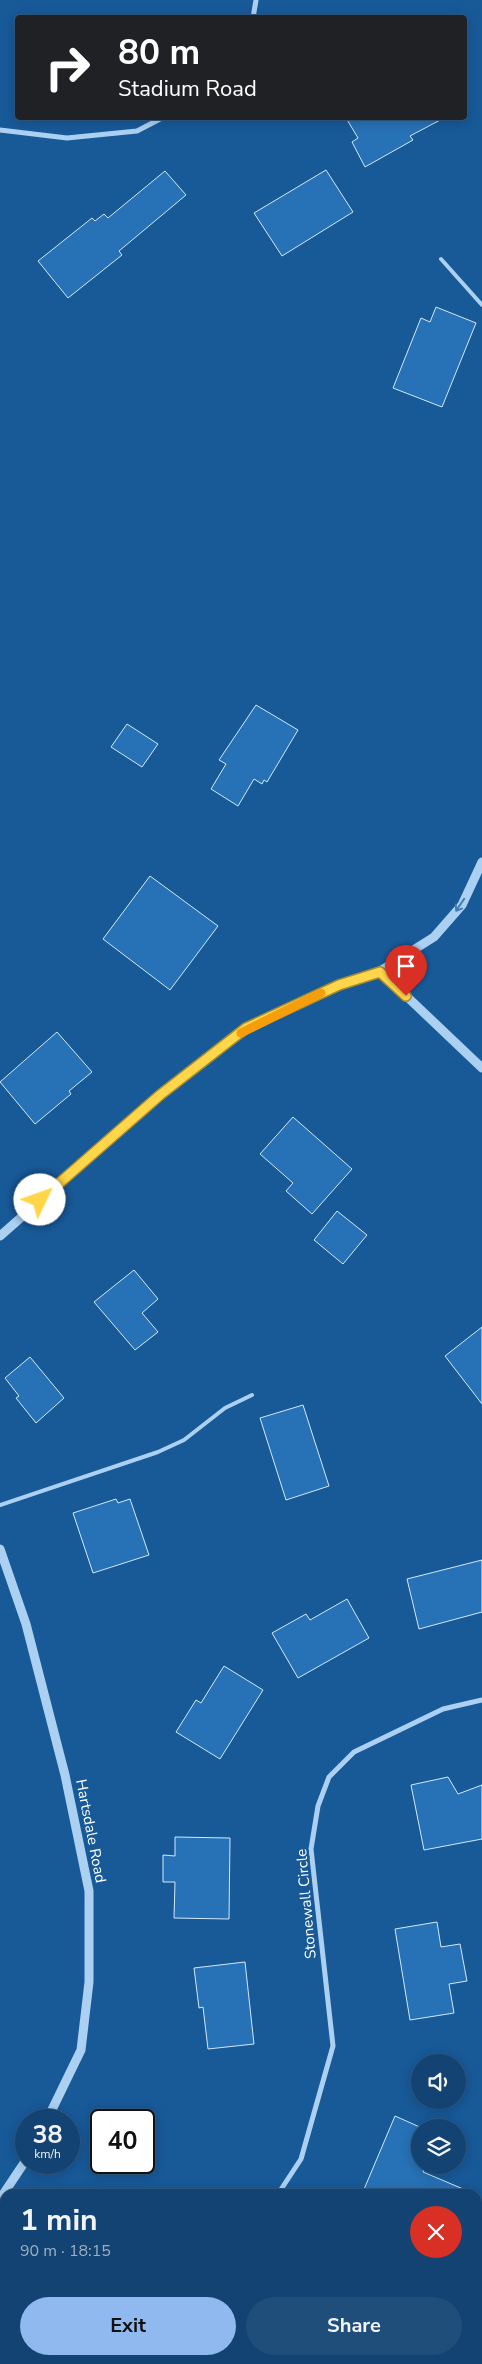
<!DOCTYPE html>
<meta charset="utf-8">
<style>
body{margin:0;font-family:"Nunito Sans",sans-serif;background:#1f4e7a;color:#f1f3f6;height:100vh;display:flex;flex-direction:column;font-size:19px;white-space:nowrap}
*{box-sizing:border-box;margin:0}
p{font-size:16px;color:#9cb0c4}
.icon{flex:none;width:28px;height:28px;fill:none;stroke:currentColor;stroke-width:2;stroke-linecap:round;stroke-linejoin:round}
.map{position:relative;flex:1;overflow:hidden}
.panel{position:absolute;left:0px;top:2189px;width:482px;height:176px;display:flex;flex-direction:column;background:#124372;border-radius:15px 15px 0 0;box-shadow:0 2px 12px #0003,0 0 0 1px #315c84}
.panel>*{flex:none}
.banner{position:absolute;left:15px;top:15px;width:452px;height:105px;border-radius:5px;box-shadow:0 2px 12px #0003,0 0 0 1px #315c84;background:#202124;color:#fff;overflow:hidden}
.tools{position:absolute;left:411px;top:2054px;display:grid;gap:10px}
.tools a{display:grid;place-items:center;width:55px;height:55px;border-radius:50%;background:#124372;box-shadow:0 2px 12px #0003,0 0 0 1px #315c84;font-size:25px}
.speed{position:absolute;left:15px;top:2109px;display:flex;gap:10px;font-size:25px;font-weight:700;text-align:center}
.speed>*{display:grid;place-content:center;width:65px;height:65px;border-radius:50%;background:#124372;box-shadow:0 2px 12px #0003,0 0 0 1px #315c84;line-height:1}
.speed small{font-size:12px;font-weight:400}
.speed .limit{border:2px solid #111;border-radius:8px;background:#fff;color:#111}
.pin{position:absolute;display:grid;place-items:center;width:42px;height:42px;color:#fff;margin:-51px -21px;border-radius:50% 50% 50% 0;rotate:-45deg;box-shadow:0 0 5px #0007}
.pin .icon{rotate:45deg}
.me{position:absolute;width:55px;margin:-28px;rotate:48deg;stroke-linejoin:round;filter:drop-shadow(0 0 4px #0008)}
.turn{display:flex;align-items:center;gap:18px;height:105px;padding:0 20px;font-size:22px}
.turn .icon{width:65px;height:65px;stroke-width:2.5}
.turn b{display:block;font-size:35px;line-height:42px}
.round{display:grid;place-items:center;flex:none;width:52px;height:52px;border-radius:26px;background:#1f4e7a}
.overview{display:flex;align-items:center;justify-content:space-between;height:85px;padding:0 20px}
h1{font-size:30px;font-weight:700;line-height:38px}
.action{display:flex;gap:10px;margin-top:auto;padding:10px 20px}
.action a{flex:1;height:58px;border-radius:30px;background:#90b9f0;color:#111;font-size:20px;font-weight:700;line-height:58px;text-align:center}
.action a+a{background:#1f4e7a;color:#f1f3f6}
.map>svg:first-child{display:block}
.building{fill:#2771b6;stroke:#d3e9fc}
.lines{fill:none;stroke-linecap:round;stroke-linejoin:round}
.service{stroke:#acd0f1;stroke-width:4}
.minor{stroke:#acd0f1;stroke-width:5}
.tertiary{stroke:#acd0f1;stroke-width:9}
.oneway{stroke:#447db3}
.route-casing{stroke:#a68a30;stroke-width:12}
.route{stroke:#ffd54a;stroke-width:9}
.slow{stroke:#f59e0b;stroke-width:9}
.labels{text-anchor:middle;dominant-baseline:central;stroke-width:5;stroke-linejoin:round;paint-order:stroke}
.street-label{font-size:15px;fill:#fff;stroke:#185998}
</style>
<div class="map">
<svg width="482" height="2364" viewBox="0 0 482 2364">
<rect width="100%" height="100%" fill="#185998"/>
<!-- building -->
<g class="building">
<polygon points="346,118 444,118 410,136 413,140 365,167 352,142 358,138"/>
<polygon points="326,170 353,212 282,256 254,213"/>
<polygon points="165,171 186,195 119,251 122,255 68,298 38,261 92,218 95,221 104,214 108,218"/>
<polygon points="436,307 476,323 442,407 393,388 421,318 430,322"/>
<polygon points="256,705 298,730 267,782 264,780 262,784 254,779 238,806 211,789 226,764 219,760"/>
<polygon points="127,724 158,744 142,767 111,747"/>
<polygon points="150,876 218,926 170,990 103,939"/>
<polygon points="57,1032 92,1072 69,1091 71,1094 35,1124 0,1082"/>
<polygon points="293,1117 352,1169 312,1214 286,1191 293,1183 260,1154"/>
<polygon points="337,1211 367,1235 343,1264 314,1240"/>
<polygon points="134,1270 158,1299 142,1313 158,1332 135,1350 94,1302"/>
<polygon points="482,1327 482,1404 445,1356"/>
<polygon points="30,1357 64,1398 36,1423 16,1398 19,1396 5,1378"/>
<polygon points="303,1405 329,1486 286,1500 260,1418"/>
<polygon points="116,1499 118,1503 130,1499 149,1555 93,1573 73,1513"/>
<polygon points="482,1560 482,1612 419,1629 407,1579"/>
<polygon points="347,1599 369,1638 298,1678 272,1633 306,1614 310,1620"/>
<polygon points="224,1666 263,1690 220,1759 176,1732 196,1700 201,1703"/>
<polygon points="448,1777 458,1794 482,1785 482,1839 424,1850 411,1785"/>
<polygon points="175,1837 230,1838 229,1919 174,1918 175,1882 163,1882 163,1855 175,1856"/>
<polygon points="437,1922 441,1947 460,1944 467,1981 449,1984 454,2013 410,2020 395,1929"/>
<polygon points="245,1962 254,2044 208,2049 203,2007 199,2008 194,1968"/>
<polygon points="395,2116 422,2128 420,2128 420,2165 425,2165 423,2172 475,2194 362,2194"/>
</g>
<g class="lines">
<!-- service -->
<g class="service">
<polyline points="441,259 482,305"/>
<polyline points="0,1505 158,1452 184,1440 225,1408 252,1395"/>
</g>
<!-- minor -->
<g class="minor">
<polyline points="253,18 256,0"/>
<polyline points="0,130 67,138 137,131 162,118"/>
<polyline points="278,2194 301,2159 333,2046 311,1849 318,1806 329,1777 354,1752 443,1709 482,1700"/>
<polyline points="180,2364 181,2360"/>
</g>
<!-- tertiary -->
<g class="tertiary">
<polyline points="380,971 482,1068"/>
<polyline points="0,1236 160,1095 246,1028 339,985 380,971 434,937 462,905 482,862"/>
<polyline points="0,1549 26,1624 65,1775 89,1891 89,1982 81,2050 47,2120"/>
<polyline points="0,2199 26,2160"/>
</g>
</g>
<!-- one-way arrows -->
<defs><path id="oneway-shaft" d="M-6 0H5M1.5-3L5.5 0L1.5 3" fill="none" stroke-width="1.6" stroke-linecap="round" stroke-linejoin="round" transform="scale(1.25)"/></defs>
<use class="oneway" href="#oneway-shaft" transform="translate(460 905) rotate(124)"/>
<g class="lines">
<!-- route casing -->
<g class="route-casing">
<polyline id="route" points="40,1200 160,1095 246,1028 339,985 380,972 406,996"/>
</g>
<!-- route -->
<use href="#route" class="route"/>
<!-- slow -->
<polyline class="slow" points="241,1033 321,993"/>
</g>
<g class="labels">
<!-- street labels -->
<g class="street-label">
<text transform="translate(91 1831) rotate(79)">Hartsdale Road</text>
<text transform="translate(306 1904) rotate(-95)">Stonewall Circle</text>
</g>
</g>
</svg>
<div class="tools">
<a><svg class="icon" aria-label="sound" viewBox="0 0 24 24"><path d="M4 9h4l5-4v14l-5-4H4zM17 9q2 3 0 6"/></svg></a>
<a><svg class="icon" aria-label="layers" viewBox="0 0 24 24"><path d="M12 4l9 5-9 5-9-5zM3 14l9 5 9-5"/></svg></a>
</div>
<div class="speed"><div>38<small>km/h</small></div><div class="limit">40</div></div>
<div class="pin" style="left:406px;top:996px;background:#d93025"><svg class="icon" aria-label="arrive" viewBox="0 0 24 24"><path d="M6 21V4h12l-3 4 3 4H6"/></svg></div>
<svg class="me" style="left:40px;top:1200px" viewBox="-20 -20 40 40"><circle r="19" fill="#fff"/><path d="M0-13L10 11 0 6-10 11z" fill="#ffd54a"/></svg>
<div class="banner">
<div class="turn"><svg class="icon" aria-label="right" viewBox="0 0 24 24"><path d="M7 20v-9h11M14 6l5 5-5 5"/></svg><div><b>80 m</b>Stadium Road</div></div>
</div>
<section class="panel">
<div class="overview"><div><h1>1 min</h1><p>90 m · 18:15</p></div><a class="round" style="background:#d93025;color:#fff"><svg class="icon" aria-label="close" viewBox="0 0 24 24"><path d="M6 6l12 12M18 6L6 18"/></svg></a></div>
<div class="action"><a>Exit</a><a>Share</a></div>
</section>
</div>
